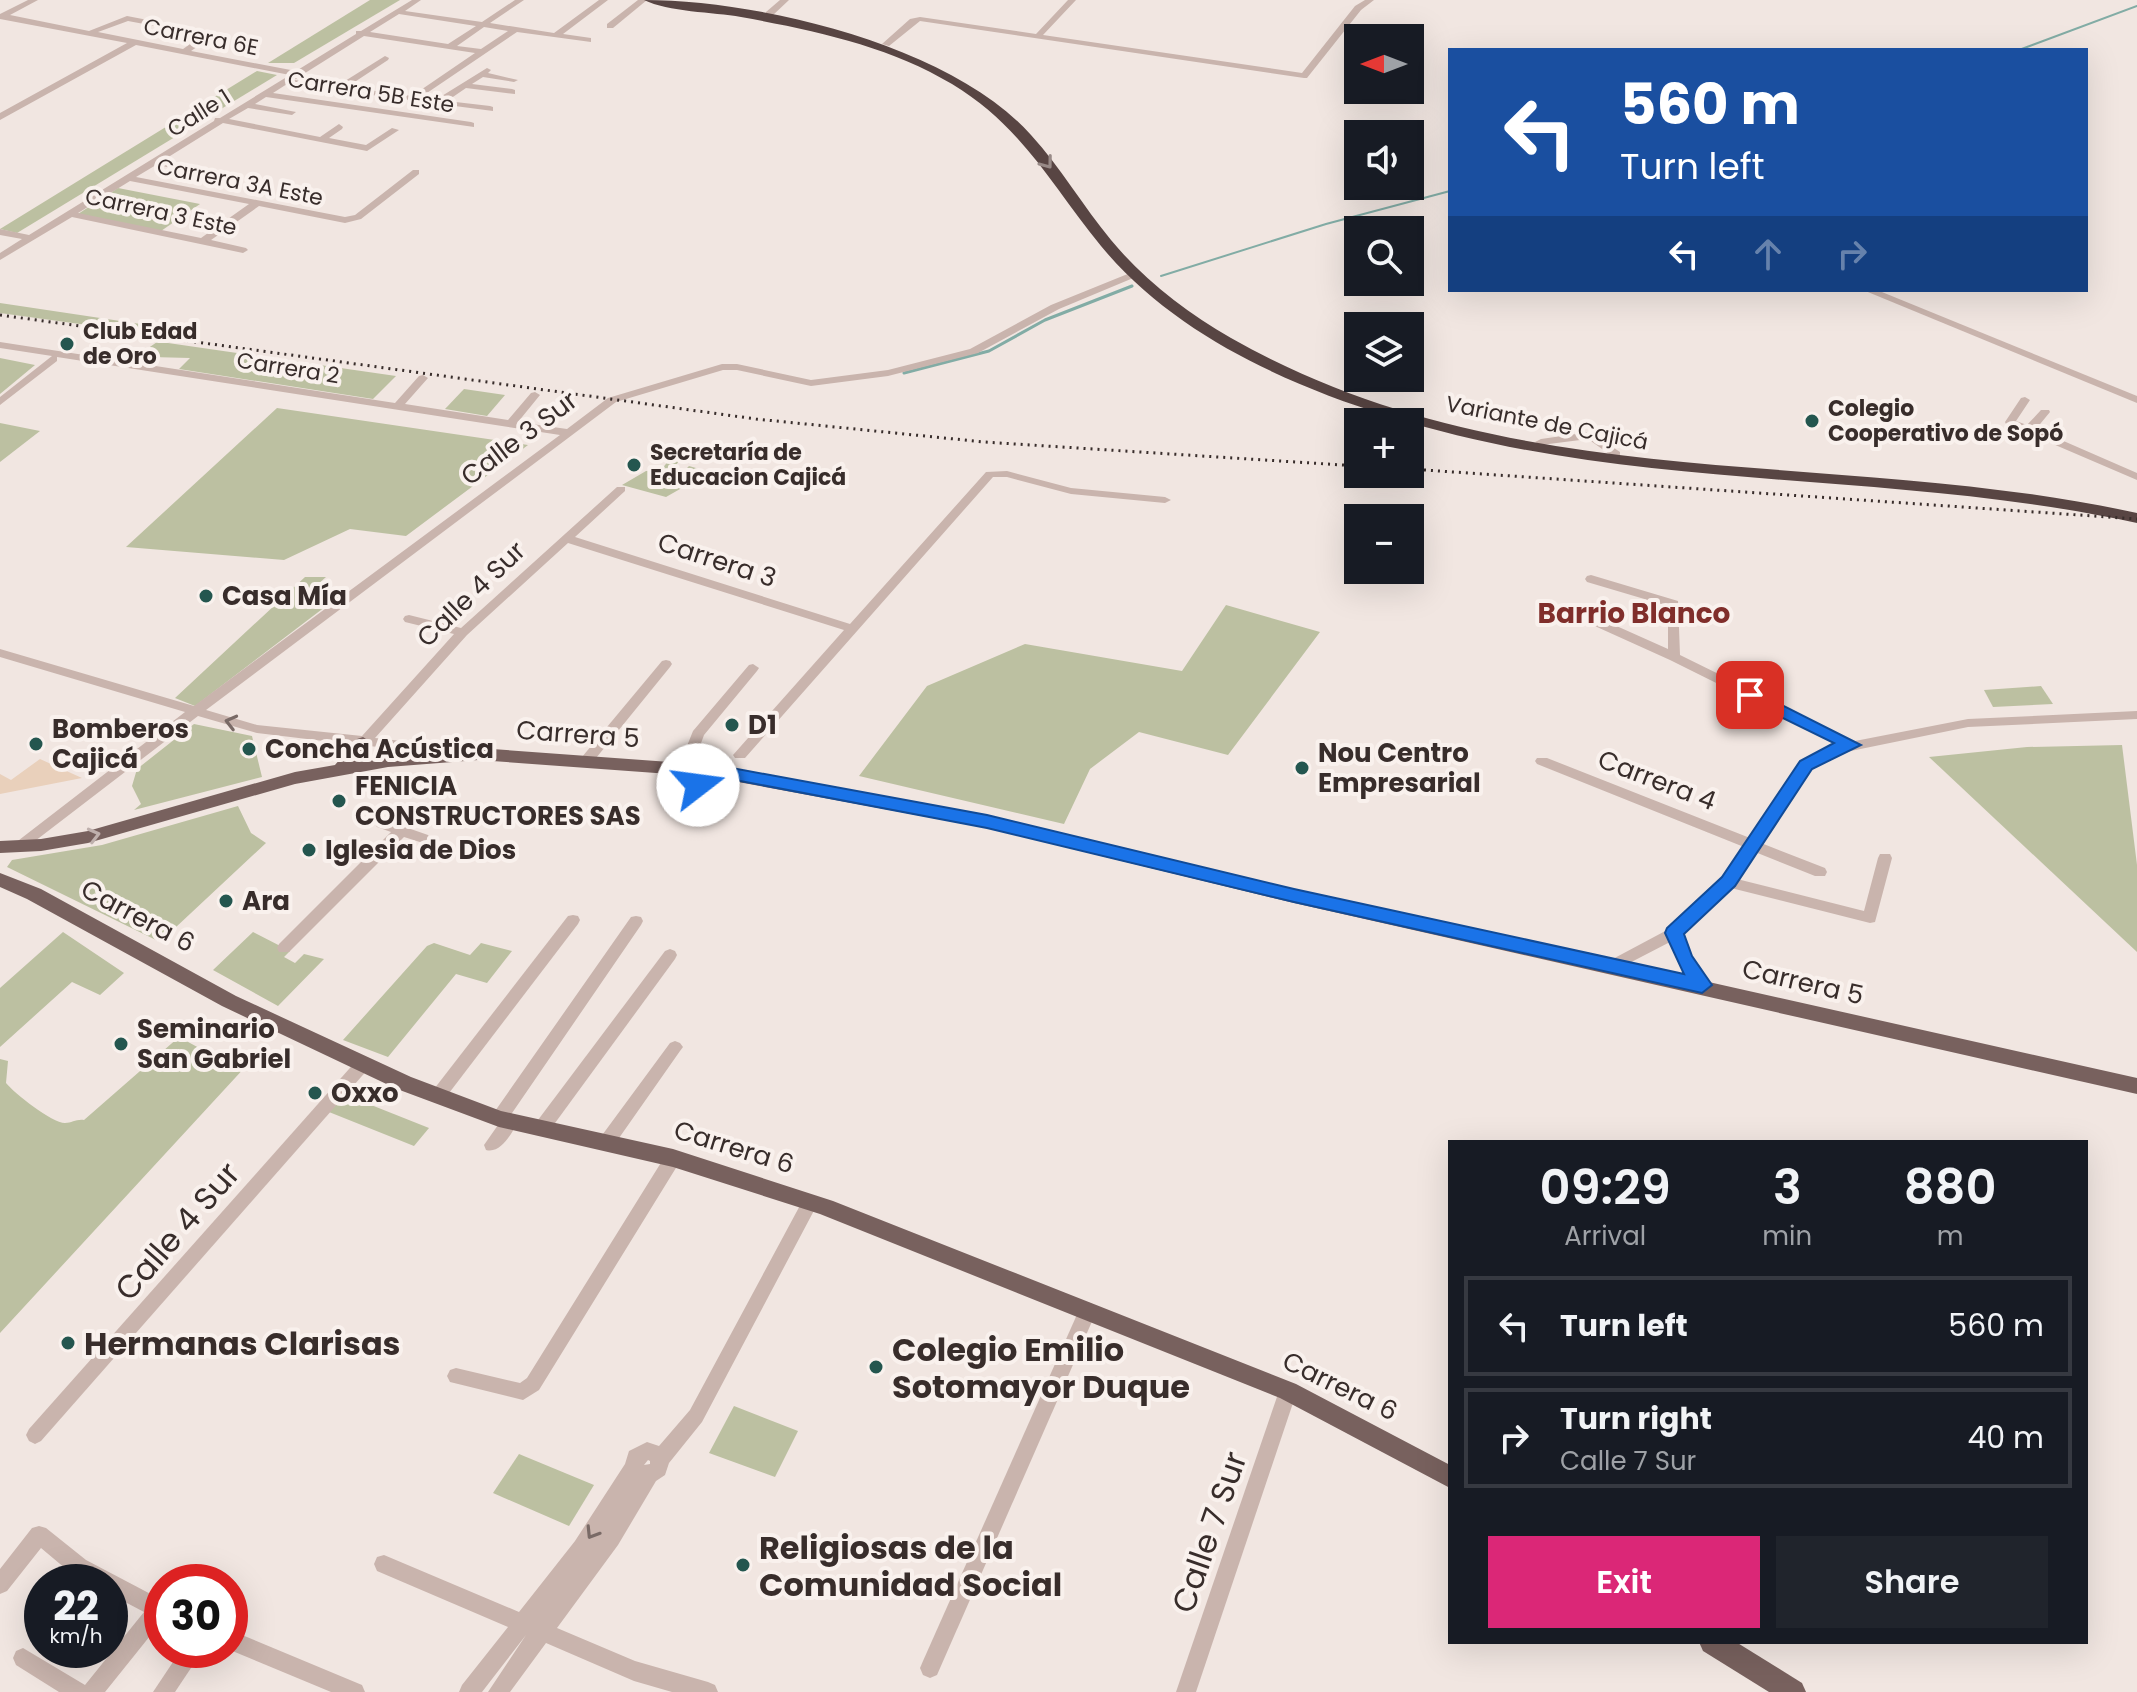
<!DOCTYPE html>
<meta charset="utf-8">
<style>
body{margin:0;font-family:Poppins,sans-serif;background:#20242c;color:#f1f3f6;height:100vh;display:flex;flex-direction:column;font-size:30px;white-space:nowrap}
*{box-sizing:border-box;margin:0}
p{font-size:26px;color:#9ea1a6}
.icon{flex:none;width:44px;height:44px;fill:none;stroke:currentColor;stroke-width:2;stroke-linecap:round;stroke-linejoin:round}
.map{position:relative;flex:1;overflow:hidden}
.sheet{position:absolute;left:1448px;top:1140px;width:640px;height:504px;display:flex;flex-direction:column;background:#171b24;border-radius:0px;box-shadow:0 8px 32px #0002}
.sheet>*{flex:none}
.banner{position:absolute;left:1448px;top:48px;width:640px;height:244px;border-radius:0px;box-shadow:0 8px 32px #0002;background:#1a4fa0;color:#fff;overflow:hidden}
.needle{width:52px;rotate:270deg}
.fabs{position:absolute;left:1344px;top:24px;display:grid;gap:16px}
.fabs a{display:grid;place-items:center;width:80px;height:80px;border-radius:0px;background:#171b24;box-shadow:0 8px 32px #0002;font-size:40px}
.speed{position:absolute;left:24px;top:1564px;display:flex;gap:16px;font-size:40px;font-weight:700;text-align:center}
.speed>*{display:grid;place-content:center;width:104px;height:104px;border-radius:50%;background:#171b24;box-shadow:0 8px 32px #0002;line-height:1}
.speed small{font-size:20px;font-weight:400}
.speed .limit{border:12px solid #d22;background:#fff;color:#111}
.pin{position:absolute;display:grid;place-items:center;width:68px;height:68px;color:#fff;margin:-34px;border-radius:16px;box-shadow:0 4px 12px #0006}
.me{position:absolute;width:88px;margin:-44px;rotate:75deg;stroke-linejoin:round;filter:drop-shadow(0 0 6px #0008)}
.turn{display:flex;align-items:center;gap:28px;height:168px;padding:0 40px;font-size:36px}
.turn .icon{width:104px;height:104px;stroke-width:2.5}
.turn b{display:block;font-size:56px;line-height:68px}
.lanes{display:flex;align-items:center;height:76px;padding:0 40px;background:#0003;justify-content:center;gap:40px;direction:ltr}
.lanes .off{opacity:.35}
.eta{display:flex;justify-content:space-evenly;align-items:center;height:136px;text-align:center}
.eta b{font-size:48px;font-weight:600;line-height:56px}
.button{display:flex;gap:16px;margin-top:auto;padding:16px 40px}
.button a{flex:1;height:92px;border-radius:0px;background:#db2777;color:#fff;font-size:32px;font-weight:600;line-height:92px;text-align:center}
.button a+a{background:#20242c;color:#f1f3f6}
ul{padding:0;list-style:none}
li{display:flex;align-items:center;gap:24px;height:100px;margin:0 16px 12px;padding:0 24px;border:4px solid #363941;border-radius:0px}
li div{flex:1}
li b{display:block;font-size:30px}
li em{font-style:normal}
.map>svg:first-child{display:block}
.green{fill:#bcc0a1}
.sand{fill:#e9d0bb}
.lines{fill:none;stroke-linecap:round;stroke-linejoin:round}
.stream-far1{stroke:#82aca5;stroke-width:2}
.stream{stroke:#82aca5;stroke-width:3}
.minor{fill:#c9b4ad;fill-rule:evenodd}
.major{fill:#78615e;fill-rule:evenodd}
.highway{fill:#584543;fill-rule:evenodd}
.rail{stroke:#382d2b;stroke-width:3;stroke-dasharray:2 5;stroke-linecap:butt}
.oneway{stroke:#988a87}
.oneway2{stroke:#796a66}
.oneway3{stroke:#bfb0ad}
.route{fill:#1a73e8;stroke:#114b97;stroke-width:2}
.poi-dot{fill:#24564f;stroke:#f9f1ed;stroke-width:3}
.labels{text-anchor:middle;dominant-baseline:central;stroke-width:8;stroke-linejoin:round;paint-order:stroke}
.far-street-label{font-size:22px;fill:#382d2b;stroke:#f9f1ed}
.far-poi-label{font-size:22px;font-weight:bold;fill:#382d2b;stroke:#f9f1ed;text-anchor:start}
.street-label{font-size:26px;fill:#382d2b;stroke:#f9f1ed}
.poi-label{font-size:26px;font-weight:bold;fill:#382d2b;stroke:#f9f1ed;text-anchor:start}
.neighbourhood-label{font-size:28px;font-weight:bold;fill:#802e2b;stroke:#f9f1ed}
.near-street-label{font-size:32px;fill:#382d2b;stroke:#f9f1ed}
.near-poi-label{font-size:32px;font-weight:bold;fill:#382d2b;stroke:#f9f1ed;text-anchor:start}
</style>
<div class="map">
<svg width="2137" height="1692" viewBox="0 0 2137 1692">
<rect width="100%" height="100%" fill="#f1e6e1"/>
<!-- green -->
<g class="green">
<polygon points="370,0 400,0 294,63 268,63"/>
<polygon points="257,71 277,75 17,233 0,229"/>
<polygon points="118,188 200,204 161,231 78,214"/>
<polygon points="0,303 147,325 138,332 0,313"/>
<polygon points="157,342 168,343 396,376 373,399 179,369 190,358 151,357 157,351 147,349"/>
<polygon points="0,358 35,365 0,394"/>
<polygon points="464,389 505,395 487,416 445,409"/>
<polygon points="277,408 528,445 406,536 350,529 284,560 126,547"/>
<polygon points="0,423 40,431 0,462"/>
<polygon points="674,454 682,457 673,469 684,471 689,466 710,472 666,497 622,485 646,471 661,470"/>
<polygon points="305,577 326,577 316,586 338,597 195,706 175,698"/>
<polygon points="1226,605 1320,632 1228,755 1139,732 1090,769 1064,824 859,776 927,686 1025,644 1182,671"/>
<polygon points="2041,686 2053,704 1993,707 1984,690"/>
<polygon points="194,724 252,736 262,777 134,810 141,804 132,786 137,769"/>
<polygon points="2122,745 2137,865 2137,952 1929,757 2027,747"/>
<polygon points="238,806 251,833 266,843 160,942 7,867 12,860 102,845"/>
<polygon points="63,932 124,973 100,995 72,982 0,1047 0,988"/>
<polygon points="253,932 290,951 284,957 295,963 304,954 324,959 278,1006 213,970"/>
<polygon points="434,943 470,955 481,943 512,951 487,983 456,974 388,1057 343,1040 427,946"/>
<path d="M179 1037 234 1067 251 1051 258 1053 0 1333V1059L8 1061 6 1083C14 1093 52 1123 65 1123 72 1123 76 1119 84 1120Z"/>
<polygon points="346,1095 429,1128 414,1146 329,1112"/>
<polygon points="734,1406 798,1431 775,1477 709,1453"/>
<polygon points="519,1454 594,1485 569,1526 493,1493"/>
</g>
<!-- sand -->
<polygon class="sand" points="40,759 82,778 0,794 0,774 11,780"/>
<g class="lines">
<!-- stream-far1 -->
<g class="stream-far1">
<polyline points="2019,50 2137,6"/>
<polyline points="1161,276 1326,224 1450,191"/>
</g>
<!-- stream -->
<polyline class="stream" points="904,373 989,351 1045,320 1132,286"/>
<!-- minor -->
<g class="minor">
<path d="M28 0H38L10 15 89 31 127 16 210 32 214 34 213 36 191 51 296 71 356 34V31H361L412 0H421L405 11 482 22 515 0H524L490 23 554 33 599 0H608L563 34 591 38V42L517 32 421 97 437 99 487 68 491 70 488 73 518 80 514 82 483 77 472 84 512 89 515 90V94L466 88 447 101 490 106 493 107V111L287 84 273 93 471 122 474 123V127L266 97 255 104 296 112 292 115 248 108 229 119 320 137 339 124 343 127 342 129 329 138 366 145 392 128 399 130 367 151 223 123 162 161 231 174V178L156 165 136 177 345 217 355 215 413 170H419V174L361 219 345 223 259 206 211 240 246 248 248 250 243 253 72 217 0 260V253L22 239 0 235V229L29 235 214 121 215 118H220L290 75 136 45 0 120V113L127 43 0 19V14ZM399 14 476 26 448 44 370 32ZM128 21 203 35 183 49 98 32ZM484 27 508 31 481 49 457 46ZM364 36 475 53 412 96 347 87 388 60 389 58 385 56 337 86 294 80ZM130 181 249 204 201 238 78 213Z"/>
<polygon points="638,0 647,0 613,28 607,28 607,24"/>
<polygon points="780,0 789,0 772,16 766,16 766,12"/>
<polygon points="1068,0 1076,0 1043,35 1302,73 1355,6 1365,0 1374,0 1361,10 1307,78 1304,78 920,21 889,46 882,44 910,19 920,17 1036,34"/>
<polygon points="1135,271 1138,272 1138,276 1059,309 978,353 888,376 811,386 737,370 723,370 616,402 206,710 257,725 362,736 454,634 405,622 403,619 405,616 409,615 461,628 617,487 625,487 625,491 575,537 850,624 986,472 1007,471 1071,488 1165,497 1171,500 1165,503 1071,494 1007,477 993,477 745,758 735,758 733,755 844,630 568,543 467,635 375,738 463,748 468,749 470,752 468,755 368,746 363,747 357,745 257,733 198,716 22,851 17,852 10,847 185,712 0,657 0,649 194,706 560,435 57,357 57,361 0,405 0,397 52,356 0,348 0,342 395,403 419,376 423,375 428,378 405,404 508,420 531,393 535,392 540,395 518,422 567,429 608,398 722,364 737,364 811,380 888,370 970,349 1051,305"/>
<polygon points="1863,290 1877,290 2137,396 2137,403"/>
<polygon points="2025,397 2030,400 2016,421 2027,425 2041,410 2049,410 2050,412 2036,429 2137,473 2137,480 2006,424 2005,422 2021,398"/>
<polygon points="1590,432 1620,452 1620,456 1612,456 1588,439 1541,445 1535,442 1541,439"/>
<path d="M1591 575 1678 601 1680 655 1855 741 1968 719 2137 711V719L1968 727 1836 754 1811 768 1761 843 1825 868 1827 872 1825 876H1815L1755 852 1737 879 1864 911 1878 858 1880 854H1890L1892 858 1875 922 1870 923 1731 888 1682 934 1690 956 1710 985 1707 989H1697L1678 962 1670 942 1614 971 1609 969 1607 965 1609 961 1669 929 1723 878 1744 847 1537 764 1535 761 1537 758H1547L1750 838C1773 803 1794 753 1839 744L1670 660 1566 613 1564 610 1566 607H1574L1668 649V606L1587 582 1585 579 1587 576Z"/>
<polygon points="666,660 670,661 672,664 670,667 592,763 582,763 580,760 582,757 662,661"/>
<polygon points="753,664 759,668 757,671 704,735 697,754 687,754 685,751 693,731 749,665"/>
<path d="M673 762 678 764C692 790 710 777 732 769L739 774C721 791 694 791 673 780L666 767Z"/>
<polygon points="382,819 428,835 430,838 423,843 404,837 289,952 279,952 277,948 279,944 391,832 377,827 375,824 377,821"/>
<polygon points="573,915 578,916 580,920 578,924 443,1101 437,1103 431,1101 429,1097 431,1093 568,916"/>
<path d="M636 916 641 917 643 921 641 925 510 1116 516 1117 518 1122C511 1134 501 1154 486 1150L484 1145 498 1125 493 1124 491 1119 493 1114 631 917Z"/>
<polygon points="670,949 675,951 677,955 675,959 547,1134 541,1136 535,1134 533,1129 535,1124 665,951"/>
<polygon points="675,1041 680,1043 683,1047 680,1051 612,1148 606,1150 600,1148 598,1143 600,1138 670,1043"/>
<polygon points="363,1058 369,1060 371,1064 369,1068 41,1441 35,1444 29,1441 26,1435 29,1429 357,1060"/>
<polygon points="673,1151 679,1153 681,1158 679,1163 539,1390 523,1400 450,1382 447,1376 450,1370 456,1368 520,1383 527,1378 667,1153"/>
<path d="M810 1196 816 1198 818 1203 702 1422 669 1463 665 1475 656 1481 618 1545 557 1628 635 1661 708 1682 715 1685 718 1692H672L634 1681 546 1643 510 1692H488L526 1635 482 1692H459L462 1685 508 1627 377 1571 374 1564 377 1557 384 1555 519 1612 575 1541 625 1464 629 1451 647 1442 659 1446 690 1410 804 1198ZM648 1460 650 1461V1464L644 1465Z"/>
<polygon points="1088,1302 1094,1305 1097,1310 937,1675 930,1678 923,1675 920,1668 923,1661 1079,1310 1082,1305"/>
<polygon points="1288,1383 1294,1385 1297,1391 1196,1692 1176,1692 1279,1391 1282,1385"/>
<polygon points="39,1526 46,1528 86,1560 162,1600 162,1621 105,1692 59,1692 16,1665 13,1658 16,1651 23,1648 85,1685 144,1612 110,1594 110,1582 87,1582 72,1574 41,1548 7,1591 0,1594 0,1569 32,1528"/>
<polygon points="230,1630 362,1685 365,1692 331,1692 230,1650"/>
<polygon points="181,1650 203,1650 175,1692 153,1692"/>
</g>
<!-- major -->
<g class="major">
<polygon points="363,737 372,743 357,761 388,755 478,748 711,765 987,816 1294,889 2137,1078 2137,1094 1294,903 987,828 711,777 478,760 388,767 295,784 88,843 41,851 0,853 0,841 41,839 88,831 295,772 335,765 357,739"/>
<polygon points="0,873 41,889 236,996 411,1077 501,1111 673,1149 833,1201 1296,1384 1450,1465 1450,1488 1280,1398 820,1214 673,1167 499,1127 397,1089 222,1006 27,899 0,887"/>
<polygon points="1699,1642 1736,1642 1802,1683 1806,1692 1769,1692 1703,1651"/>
</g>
<!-- highway -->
<path class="highway" d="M644 0C761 0 952 46 1031 135 1061 168 1083 206 1111 240 1144 280 1186 312 1231 338 1516 500 1831 446 2137 513V523C1887 468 1634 494 1388 416 1283 383 1173 333 1101 246 1051 185 1023 127 952 84 889 46 813 30 741 17 713 12 668 12 644 0Z"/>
<!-- rail -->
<g class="rail">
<polyline points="0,315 756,419 984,442 1358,466"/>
<polyline points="1410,469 2137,519"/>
</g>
</g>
<!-- one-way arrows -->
<defs><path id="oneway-chevron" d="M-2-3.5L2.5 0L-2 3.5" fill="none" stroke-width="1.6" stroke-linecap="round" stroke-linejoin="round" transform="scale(2)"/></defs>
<use class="oneway" href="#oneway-chevron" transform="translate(1047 163) rotate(53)"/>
<g class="oneway2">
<use href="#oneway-chevron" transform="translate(231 722) rotate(-166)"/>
<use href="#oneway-chevron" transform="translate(592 1533) rotate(122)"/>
</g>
<use class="oneway3" href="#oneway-chevron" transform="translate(94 835) rotate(-14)"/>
<!-- route -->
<polygon class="route" points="1750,689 1861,745 1812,769 1735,886 1684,934 1692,956 1712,985 1702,993 1294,902 987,828 735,780 698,791 689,785 692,780 732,768 987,815 1294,889 1684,974 1665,933 1667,928 1722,877 1800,761 1834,743 1744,699 1744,691"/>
<!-- markers -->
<g class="poi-dot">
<circle cx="67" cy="344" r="8"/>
<circle cx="1812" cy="421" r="8"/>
<circle cx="634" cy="465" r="8"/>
<circle cx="206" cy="596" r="8"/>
<circle cx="732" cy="725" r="8"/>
<circle cx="36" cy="744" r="8"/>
<circle cx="249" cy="749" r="8"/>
<circle cx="1302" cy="768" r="8"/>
<circle cx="339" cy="801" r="8"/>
<circle cx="309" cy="850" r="8"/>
<circle cx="226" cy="901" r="8"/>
<circle cx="121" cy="1044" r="8"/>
<circle cx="315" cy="1093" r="8"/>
<circle cx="68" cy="1343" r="8"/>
<circle cx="876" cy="1367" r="8"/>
<circle cx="743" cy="1565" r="8"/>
</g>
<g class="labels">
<!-- far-street labels -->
<g class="far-street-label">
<text transform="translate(201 37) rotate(11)">Carrera 6E</text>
<text transform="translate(371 92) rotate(9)">Carrera 5B Este</text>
<text transform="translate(199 113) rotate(-32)">Calle 1</text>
<text transform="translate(240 182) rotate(11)">Carrera 3A Este</text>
<text transform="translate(161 212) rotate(12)">Carrera 3 Este</text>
<text transform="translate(288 368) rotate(9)">Carrera 2</text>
<text transform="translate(1547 423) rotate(11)">Variante de Cajicá</text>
</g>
<!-- far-poi labels -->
<g class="far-poi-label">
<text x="83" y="331">Club Edad<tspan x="83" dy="25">de Oro</tspan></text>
<text x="1828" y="408">Colegio<tspan x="1828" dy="25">Cooperativo de Sopó</tspan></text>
<text x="650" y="452">Secretaría de<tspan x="650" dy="25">Educacion Cajicá</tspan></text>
</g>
<!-- street labels -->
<g class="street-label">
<text transform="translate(519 438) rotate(-37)">Calle 3 Sur</text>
<text transform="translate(717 560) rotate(18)">Carrera 3</text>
<text transform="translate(471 594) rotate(-44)">Calle 4 Sur</text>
<text transform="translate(578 734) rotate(4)">Carrera 5</text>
<text transform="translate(1657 780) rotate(21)">Carrera 4</text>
<text transform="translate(138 916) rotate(28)">Carrera 6</text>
<text transform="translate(1803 982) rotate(13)">Carrera 5</text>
<text transform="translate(734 1147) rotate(17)">Carrera 6</text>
<text transform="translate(1340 1386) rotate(26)">Carrera 6</text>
</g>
<!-- poi labels -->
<g class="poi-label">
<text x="222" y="596">Casa Mía</text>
<text x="748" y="725">D1</text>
<text x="52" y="729">Bomberos<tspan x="52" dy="30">Cajicá</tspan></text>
<text x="265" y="749">Concha Acústica</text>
<text x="1318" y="753">Nou Centro<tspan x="1318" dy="30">Empresarial</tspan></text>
<text x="355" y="786">FENICIA<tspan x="355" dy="30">CONSTRUCTORES SAS</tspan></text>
<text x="325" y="850">Iglesia de Dios</text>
<text x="242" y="901">Ara</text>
<text x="137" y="1029">Seminario<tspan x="137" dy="30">San Gabriel</tspan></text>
<text x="331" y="1093">Oxxo</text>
</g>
<!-- neighbourhood labels -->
<g class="neighbourhood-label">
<text x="1634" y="613">Barrio Blanco</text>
</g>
<!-- near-street labels -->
<g class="near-street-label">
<text transform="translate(177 1231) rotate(-49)">Calle 4 Sur</text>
<text transform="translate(1209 1532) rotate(-71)">Calle 7 Sur</text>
</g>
<!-- near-poi labels -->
<g class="near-poi-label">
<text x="84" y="1343">Hermanas Clarisas</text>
<text x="892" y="1349">Colegio Emilio<tspan x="892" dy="37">Sotomayor Duque</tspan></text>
<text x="759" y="1547">Religiosas de la<tspan x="759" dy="37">Comunidad Social</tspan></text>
</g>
</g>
</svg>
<div class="fabs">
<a><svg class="needle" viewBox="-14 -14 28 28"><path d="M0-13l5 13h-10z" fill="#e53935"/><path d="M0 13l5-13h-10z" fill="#9ea1a6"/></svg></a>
<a><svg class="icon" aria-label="sound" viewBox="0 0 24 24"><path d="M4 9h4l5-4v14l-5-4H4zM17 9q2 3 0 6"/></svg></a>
<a><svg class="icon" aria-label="search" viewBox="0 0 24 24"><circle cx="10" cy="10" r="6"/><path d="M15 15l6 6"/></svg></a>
<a><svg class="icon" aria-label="layers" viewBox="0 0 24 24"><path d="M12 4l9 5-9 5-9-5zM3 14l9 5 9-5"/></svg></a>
<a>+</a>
<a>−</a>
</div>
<div class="speed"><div>22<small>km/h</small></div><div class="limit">30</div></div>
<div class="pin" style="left:1750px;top:695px;background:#d93025"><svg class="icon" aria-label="arrive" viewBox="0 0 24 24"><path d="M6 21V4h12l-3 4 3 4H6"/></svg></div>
<svg class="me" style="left:698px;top:785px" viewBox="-20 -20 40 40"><circle r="19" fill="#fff"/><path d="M0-13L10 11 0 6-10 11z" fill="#1a73e8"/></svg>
<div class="banner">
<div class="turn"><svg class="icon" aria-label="left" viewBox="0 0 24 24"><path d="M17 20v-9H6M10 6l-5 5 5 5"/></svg><div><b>560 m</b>Turn left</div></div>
<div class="lanes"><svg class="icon" aria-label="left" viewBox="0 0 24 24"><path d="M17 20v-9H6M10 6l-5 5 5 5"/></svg><svg class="icon off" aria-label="ahead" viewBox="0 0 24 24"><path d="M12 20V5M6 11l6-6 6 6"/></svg><svg class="icon off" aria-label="right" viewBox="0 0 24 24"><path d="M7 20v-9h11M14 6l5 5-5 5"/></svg></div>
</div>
<section class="sheet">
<div class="eta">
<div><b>09:29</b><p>Arrival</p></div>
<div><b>3</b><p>min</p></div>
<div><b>880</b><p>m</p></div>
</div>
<ul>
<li><svg class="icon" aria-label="left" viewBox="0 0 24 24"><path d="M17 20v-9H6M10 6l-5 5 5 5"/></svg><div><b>Turn left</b></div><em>560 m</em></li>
<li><svg class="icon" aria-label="right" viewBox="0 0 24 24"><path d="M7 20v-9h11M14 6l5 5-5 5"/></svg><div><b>Turn right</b><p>Calle 7 Sur</p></div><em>40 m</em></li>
</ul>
<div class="button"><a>Exit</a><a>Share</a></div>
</section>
</div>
